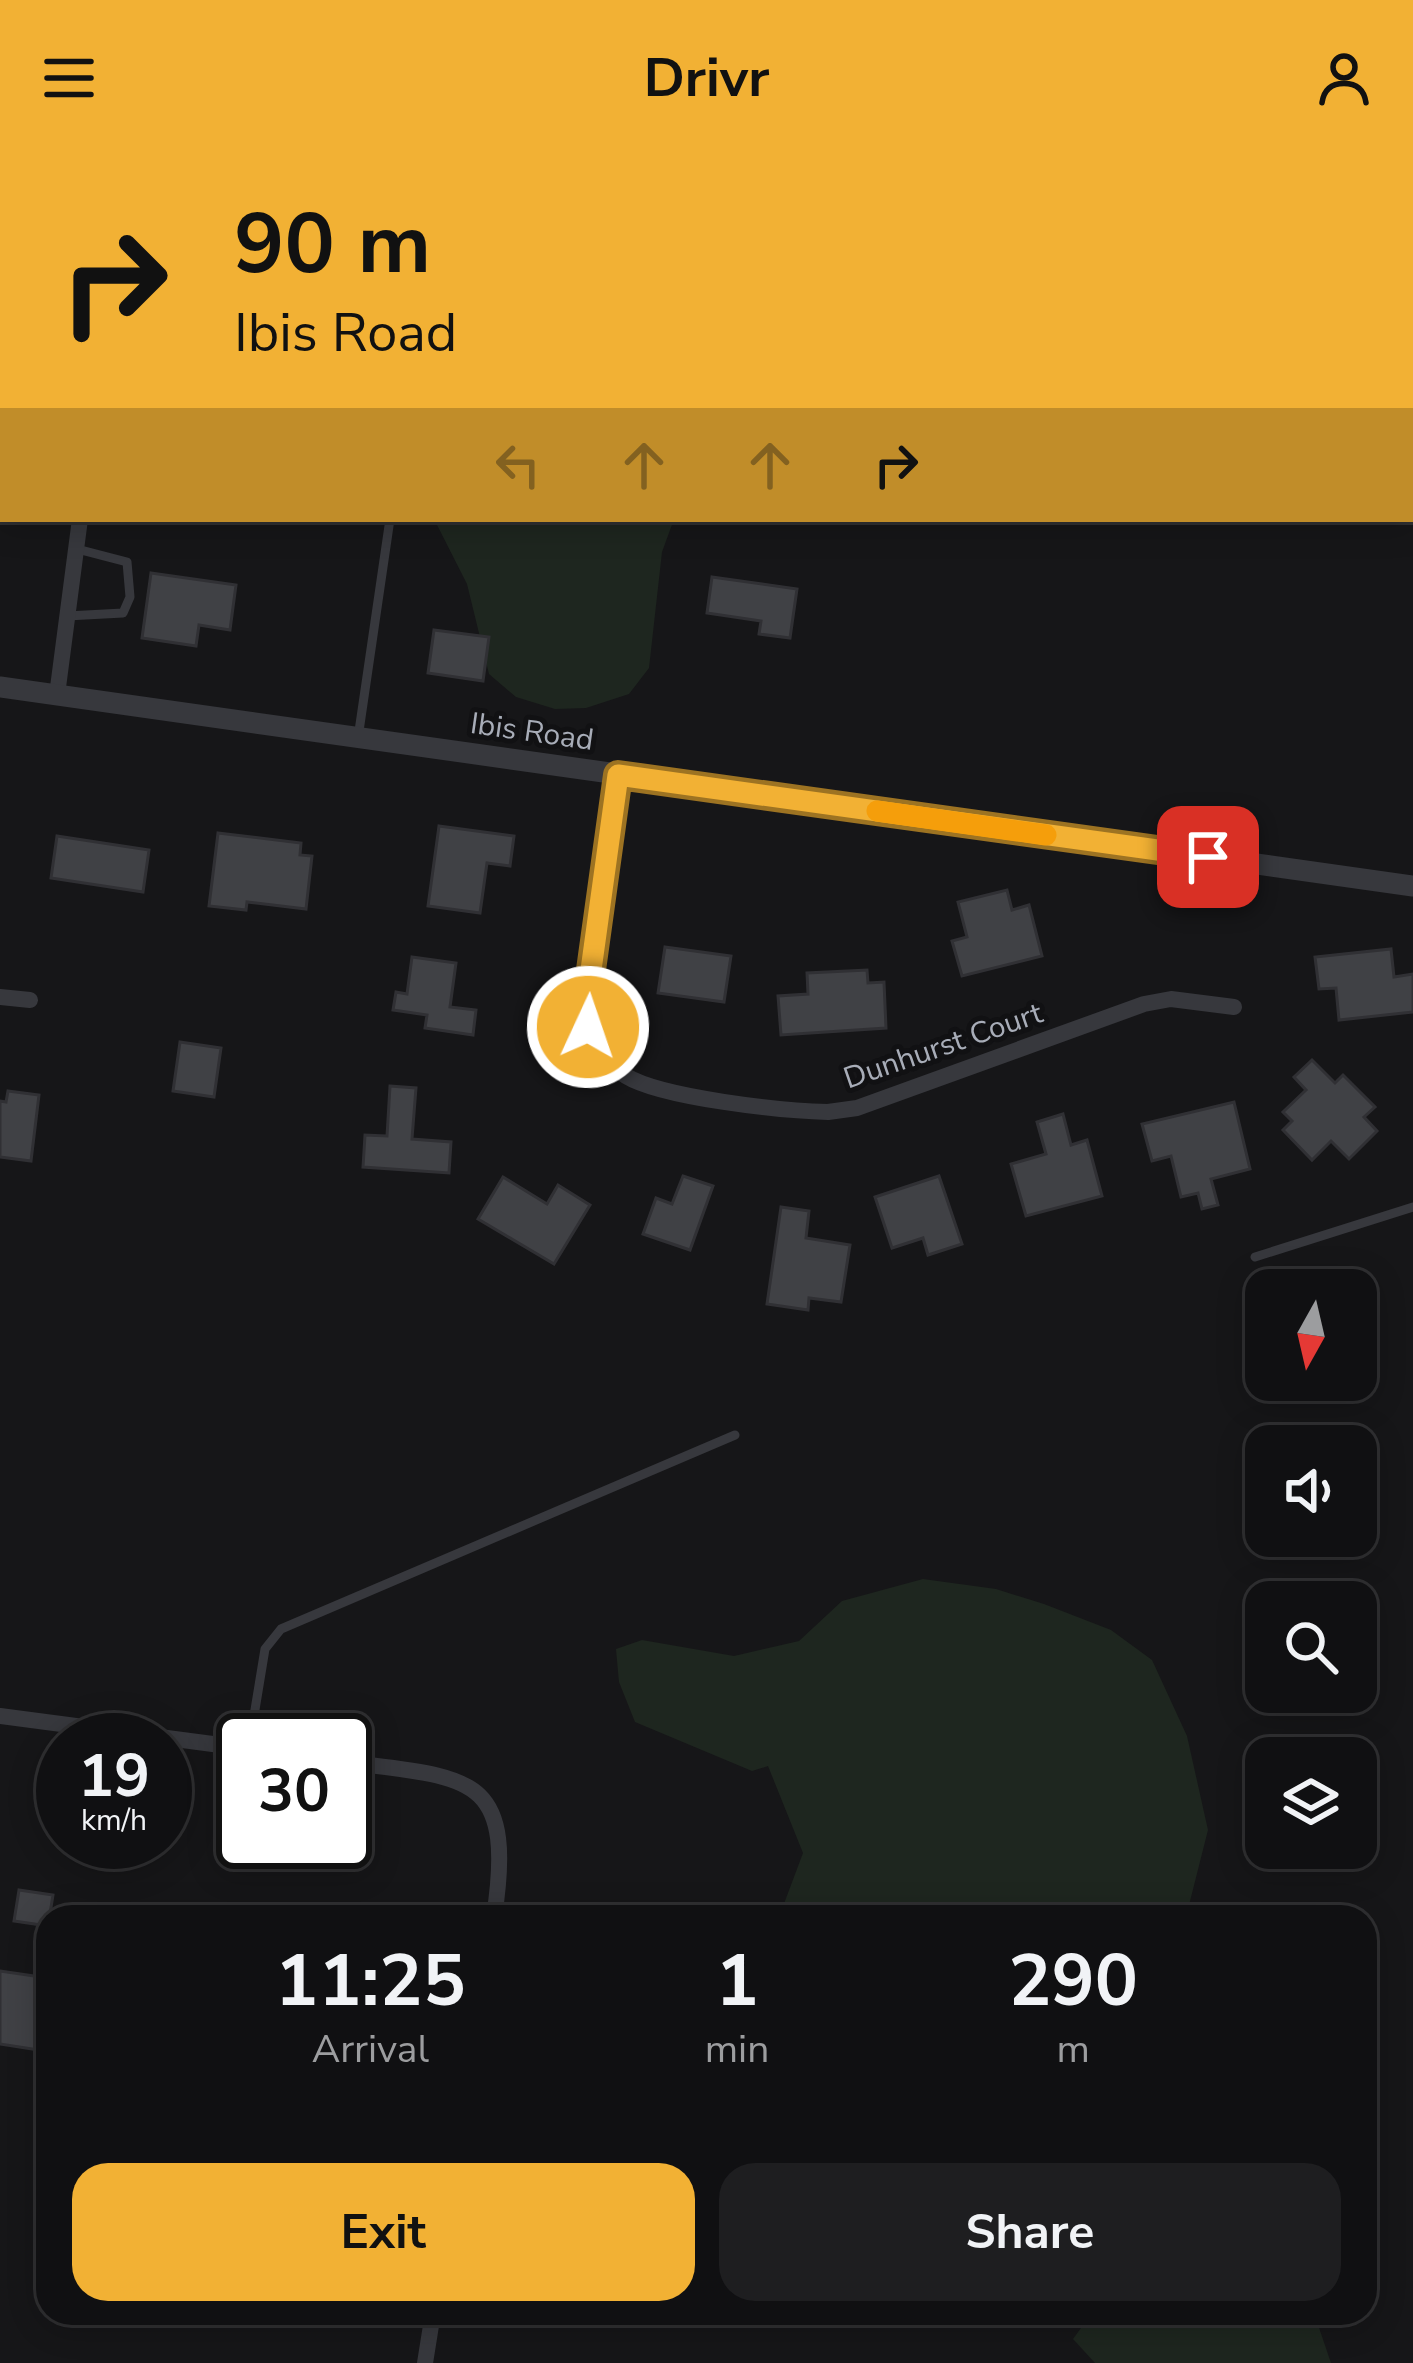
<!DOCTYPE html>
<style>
body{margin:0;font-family:"Nunito Sans",sans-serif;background:#1e1e20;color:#f1f3f6;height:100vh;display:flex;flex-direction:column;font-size:45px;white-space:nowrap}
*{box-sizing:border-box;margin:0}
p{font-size:39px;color:#9c9d9f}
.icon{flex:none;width:66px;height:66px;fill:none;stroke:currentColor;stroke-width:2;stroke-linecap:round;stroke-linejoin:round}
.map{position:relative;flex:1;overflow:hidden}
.sheet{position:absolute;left:36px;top:1749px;width:1341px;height:420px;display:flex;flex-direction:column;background:#101012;border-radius:36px;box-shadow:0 6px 30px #0003,0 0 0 3px #303032}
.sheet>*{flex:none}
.guide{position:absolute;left:0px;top:0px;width:1413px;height:366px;box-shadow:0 6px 30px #0003,0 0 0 3px #303032;background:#f2b134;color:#111;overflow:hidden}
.needle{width:78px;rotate:188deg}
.fabs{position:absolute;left:1245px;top:1113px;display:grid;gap:24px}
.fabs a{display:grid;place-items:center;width:132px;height:132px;border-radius:24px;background:#101012;box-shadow:0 6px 30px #0003,0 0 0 3px #303032;font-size:60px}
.speed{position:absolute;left:36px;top:1557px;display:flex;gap:24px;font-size:60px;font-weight:700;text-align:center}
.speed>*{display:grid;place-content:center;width:156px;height:156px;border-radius:50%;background:#101012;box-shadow:0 6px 30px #0003,0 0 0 3px #303032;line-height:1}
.speed small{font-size:30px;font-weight:400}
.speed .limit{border:6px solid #111;border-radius:18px;background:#fff;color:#111}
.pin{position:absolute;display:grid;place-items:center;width:102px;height:102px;color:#fff;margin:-51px;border-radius:24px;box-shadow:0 6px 18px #0006}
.me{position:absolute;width:132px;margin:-66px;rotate:3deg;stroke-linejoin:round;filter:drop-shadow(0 0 9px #0008)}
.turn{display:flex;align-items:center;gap:42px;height:252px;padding:0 36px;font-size:54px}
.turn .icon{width:156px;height:156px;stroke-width:2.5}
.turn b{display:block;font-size:84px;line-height:102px}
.lanes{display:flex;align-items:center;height:114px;padding:0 36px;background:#0003;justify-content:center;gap:60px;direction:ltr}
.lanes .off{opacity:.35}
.eta{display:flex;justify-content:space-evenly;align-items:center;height:204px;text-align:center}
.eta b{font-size:72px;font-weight:700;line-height:84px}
.cta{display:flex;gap:24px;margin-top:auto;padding:24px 36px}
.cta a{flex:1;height:138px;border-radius:36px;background:#f2b134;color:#111;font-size:48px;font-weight:700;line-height:138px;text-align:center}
.cta a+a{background:#1e1e20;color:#f1f3f6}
header{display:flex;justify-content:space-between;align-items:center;height:156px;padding:0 36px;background:#f2b134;color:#111;font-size:54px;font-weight:700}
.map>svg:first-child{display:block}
.green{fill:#1e261f}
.building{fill:#404145;stroke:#303034;stroke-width:3}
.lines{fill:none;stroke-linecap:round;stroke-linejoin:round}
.service{stroke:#37383d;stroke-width:9}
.minor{stroke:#37383d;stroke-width:16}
.tertiary{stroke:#37383d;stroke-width:21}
.route-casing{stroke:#9d7322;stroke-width:30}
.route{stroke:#f2b134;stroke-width:21}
.slow{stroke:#f59e0b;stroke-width:21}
.labels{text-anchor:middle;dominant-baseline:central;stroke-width:10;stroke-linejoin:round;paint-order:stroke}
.street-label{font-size:30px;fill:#a8adb8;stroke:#111113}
</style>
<header><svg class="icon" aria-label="menu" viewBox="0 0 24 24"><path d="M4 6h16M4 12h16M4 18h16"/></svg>Drivr<svg class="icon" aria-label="person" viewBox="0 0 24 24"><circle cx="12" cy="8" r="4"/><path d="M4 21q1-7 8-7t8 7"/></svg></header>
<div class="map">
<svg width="1413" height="2207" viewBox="0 0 1413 2207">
<rect width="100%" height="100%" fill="#161618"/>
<!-- green -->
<g class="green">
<polygon points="482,0 1384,0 1386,3 481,3"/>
<polygon points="434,363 674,363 662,396 649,512 629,538 586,552 555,553 516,541 489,518 467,428"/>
<polygon points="923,1423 996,1433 1044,1448 1111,1474 1152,1504 1187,1580 1208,1674 1186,1761 779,1761 803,1697 768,1610 752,1615 635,1566 619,1526 616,1493 642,1484 734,1500 799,1485 842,1445"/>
<polygon points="1092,2157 1314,2157 1331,2207 1095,2207 1073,2183"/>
</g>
<!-- building -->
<g class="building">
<polygon points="151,417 236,429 230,474 199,469 196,490 142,482"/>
<polygon points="712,421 797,433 790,482 759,478 761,465 707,457"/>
<polygon points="434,474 489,481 483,525 428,517"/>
<polygon points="439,670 514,680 510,710 487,707 480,757 428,750"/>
<polygon points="218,677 301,687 300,699 312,700 306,753 247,746 246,754 209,750"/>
<polygon points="57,680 149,694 143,736 51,722"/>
<polygon points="1007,734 1012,754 1029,749 1042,800 962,820 952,785 967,781 958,746"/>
<polygon points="665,791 731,800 724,846 658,837"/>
<polygon points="1391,793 1394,821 1413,818 1413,856 1339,864 1336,832 1319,833 1315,801"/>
<polygon points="412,801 456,807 450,851 476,854 473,879 425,872 427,859 393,854 396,836 407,838"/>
<polygon points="867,814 868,827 884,826 886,872 781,879 778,840 808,838 807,817"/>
<polygon points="180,886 221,892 214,941 173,935"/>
<polygon points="1312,904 1335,927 1343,919 1375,951 1364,961 1377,975 1349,1003 1331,985 1312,1004 1283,974 1292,965 1283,956 1306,934 1294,921"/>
<polygon points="390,930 416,932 412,983 451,986 449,1017 363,1011 365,979 387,980"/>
<polygon points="8,935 39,939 31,1005 0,1001 0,945 6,946"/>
<polygon points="1234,946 1250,1013 1211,1023 1218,1049 1202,1053 1198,1037 1181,1041 1171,1000 1152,1005 1142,968"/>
<polygon points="1063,958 1071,989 1087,984 1102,1040 1026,1060 1011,1008 1046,998 1037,966"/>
<polygon points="683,1020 713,1030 690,1094 643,1078 656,1042 672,1048"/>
<polygon points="939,1020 962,1088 928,1099 923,1082 892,1092 875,1041"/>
<polygon points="503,1021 547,1048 558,1029 590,1049 554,1108 478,1063"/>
<polygon points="781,1051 809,1055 806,1082 850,1089 841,1146 809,1142 808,1154 767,1148"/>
<polygon points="19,1734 53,1739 48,1770 14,1765"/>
<polygon points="0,1815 48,1822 45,1895 0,1888"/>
</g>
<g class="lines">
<!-- service -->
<g class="service">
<polyline points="442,3 443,0"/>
<polyline points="67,460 123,457 130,441 127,406 77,393"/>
<polyline points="358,582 390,363"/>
<polyline points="1255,1101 1413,1051"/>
<polyline points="250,1584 265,1493 281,1473 735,1279"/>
</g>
<!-- minor -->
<g class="minor">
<polyline points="116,3 116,0"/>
<polyline points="57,539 80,363"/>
<path d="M618 619 586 850C588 876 602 906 626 920 662 942 783 955 828 956L857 952 1144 848 1171 843 1234 851"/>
<polyline points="0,841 30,844"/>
<polyline points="0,1560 243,1592"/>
<path d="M345 1606C469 1622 516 1616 494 1761"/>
<polyline points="425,2207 433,2157"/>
</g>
<!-- tertiary -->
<polyline class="tertiary" points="0,531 1413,730"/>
</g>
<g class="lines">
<!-- route casing -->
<g class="route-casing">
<polyline id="route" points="588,871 586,850 618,619 1208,701"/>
</g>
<!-- route -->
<use href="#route" class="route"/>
<!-- slow -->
<polyline class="slow" points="877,655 1046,679"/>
</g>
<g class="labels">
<!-- street labels -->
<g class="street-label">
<text transform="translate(532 576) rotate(8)">Ibis Road</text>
<text transform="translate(943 890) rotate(-19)">Dunhurst Court</text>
</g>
</g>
</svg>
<div class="fabs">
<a><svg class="needle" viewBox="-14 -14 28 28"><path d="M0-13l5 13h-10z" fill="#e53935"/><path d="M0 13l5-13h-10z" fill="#9c9d9f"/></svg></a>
<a><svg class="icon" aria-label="sound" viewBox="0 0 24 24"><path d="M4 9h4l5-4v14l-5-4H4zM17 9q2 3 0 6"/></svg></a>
<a><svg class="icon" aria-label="search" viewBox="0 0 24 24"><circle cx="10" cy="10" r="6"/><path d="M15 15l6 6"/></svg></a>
<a><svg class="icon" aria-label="layers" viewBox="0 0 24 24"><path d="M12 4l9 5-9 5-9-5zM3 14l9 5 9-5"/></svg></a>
</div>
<div class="speed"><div>19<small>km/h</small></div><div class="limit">30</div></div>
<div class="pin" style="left:1208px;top:701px;background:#d93025"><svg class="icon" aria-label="arrive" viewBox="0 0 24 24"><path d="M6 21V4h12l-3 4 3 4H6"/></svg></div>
<svg class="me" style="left:588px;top:871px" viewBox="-20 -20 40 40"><circle r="17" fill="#f2b134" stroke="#fff" stroke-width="3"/><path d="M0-11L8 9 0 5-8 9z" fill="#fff"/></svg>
<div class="guide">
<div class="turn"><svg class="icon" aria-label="right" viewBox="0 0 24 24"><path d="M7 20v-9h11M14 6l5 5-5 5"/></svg><div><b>90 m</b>Ibis Road</div></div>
<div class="lanes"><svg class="icon off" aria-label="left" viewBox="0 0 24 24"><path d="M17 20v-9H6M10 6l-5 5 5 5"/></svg><svg class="icon off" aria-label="ahead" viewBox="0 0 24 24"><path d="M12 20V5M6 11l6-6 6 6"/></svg><svg class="icon off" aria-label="ahead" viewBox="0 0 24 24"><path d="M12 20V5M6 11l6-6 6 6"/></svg><svg class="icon" aria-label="right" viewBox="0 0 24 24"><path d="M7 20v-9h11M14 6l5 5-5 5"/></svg></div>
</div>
<section class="sheet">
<div class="eta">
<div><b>11:25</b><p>Arrival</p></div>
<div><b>1</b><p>min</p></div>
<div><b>290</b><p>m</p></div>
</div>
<div class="cta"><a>Exit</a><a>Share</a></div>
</section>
</div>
